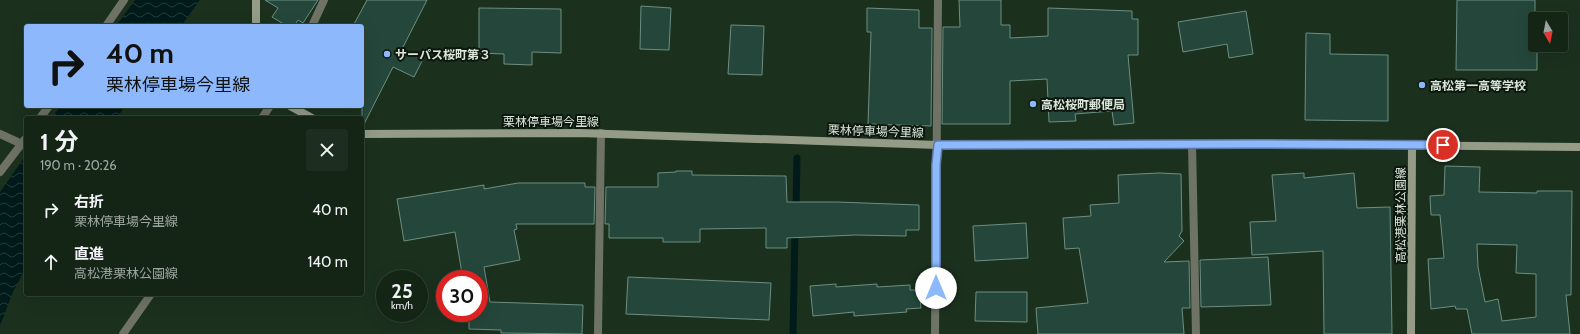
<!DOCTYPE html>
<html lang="ja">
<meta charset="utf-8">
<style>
body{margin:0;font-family:Cabin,"Noto Sans JP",sans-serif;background:#1d2d1f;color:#f1f3f6;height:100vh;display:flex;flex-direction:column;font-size:15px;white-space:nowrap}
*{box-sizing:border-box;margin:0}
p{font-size:13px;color:#9da5a1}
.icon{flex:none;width:22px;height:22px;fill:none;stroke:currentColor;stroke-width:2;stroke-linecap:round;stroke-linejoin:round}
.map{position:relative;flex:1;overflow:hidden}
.drawer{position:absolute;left:24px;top:116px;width:340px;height:180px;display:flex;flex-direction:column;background:#142516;border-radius:4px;box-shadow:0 4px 16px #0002,0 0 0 1px #334235}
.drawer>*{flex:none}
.hud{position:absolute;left:24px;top:24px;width:340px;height:84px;border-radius:4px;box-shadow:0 4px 16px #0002,0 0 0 1px #334235;background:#8db9fc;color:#111;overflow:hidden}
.needle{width:26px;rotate:170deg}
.controls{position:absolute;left:1528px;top:12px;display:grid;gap:8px}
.controls a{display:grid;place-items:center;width:40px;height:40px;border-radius:4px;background:#142516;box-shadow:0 4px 16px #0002,0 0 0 1px #334235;font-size:20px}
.speed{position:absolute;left:376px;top:270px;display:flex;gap:8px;font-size:20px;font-weight:700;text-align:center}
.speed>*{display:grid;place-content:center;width:52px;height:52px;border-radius:50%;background:#142516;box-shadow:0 4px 16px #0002,0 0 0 1px #334235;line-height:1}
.speed small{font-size:10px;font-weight:400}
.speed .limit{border:6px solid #d22;background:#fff;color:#111}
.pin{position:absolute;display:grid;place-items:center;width:34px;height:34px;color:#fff;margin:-17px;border:2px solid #fff;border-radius:50%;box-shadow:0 1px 4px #0007}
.me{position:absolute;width:44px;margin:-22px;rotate:0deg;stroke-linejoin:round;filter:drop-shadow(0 0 3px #0008)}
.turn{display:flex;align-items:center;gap:14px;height:84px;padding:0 16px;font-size:18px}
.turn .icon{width:52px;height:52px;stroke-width:2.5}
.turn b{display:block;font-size:28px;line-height:34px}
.round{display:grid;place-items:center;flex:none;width:42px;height:42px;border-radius:4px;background:#1d2d1f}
.head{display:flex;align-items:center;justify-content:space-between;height:68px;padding:0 16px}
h1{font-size:24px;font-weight:700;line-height:30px}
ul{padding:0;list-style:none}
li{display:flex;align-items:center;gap:12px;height:52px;padding:0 16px}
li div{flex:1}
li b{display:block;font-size:15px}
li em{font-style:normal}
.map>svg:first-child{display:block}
.water{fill:url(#water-waves)}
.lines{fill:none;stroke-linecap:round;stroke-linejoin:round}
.stream{stroke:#001b1a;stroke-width:7}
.building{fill:#25473b;stroke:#6b8f81;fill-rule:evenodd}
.street{stroke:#6e7366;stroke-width:8}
.secondary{stroke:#949c88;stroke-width:8}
.route-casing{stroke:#5c78a4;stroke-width:10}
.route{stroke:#8db9fc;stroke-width:7}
.poi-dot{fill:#8db9fc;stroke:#0d170e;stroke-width:1.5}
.labels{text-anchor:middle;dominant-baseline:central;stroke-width:4;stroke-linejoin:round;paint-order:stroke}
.poi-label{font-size:12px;font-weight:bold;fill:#d9e6d9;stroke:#0d170e;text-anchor:start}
.street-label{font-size:12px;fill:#d9e6d9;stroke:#0d170e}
</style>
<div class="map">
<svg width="1580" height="334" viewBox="0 0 1580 334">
<defs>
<pattern id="water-waves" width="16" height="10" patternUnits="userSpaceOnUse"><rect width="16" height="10" fill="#001b1a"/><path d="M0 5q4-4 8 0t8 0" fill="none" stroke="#253c3b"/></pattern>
</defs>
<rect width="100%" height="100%" fill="#1b311e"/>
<!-- water -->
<g class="water">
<polygon points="135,0 200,0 181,26 116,26"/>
<polygon points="60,106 125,106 117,118 52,118"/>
<polygon points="26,155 26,267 13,292 0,326 0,192"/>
</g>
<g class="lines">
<!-- stream -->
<g class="stream">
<polyline points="796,210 797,158"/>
<polyline points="793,334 795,229"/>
</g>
</g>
<!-- building -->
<g class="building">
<polygon points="265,0 318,0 303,23 298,20 294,26 287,26 272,17 278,8"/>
<polygon points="367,0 427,0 402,49 423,59 414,77 393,67 362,128 362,26 353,26"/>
<polygon points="959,0 1001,0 1001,25 1010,25 1010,38 1048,36 1048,8 1132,11 1132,19 1138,19 1138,55 1128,55 1134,123 1114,125 1112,111 1075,114 1076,121 1049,122 1047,79 1010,81 1010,124 942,124 943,27 960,27"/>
<polygon points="1457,0 1535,0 1535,45 1537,45 1537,70 1456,70"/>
<polygon points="641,6 671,8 669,50 640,49"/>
<polygon points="479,8 561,9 561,53 532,52 532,65 504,64 504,54 479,53"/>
<polygon points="867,8 919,10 919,28 932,28 931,126 868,124 871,32 867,32"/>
<polygon points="1246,11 1253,54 1229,58 1227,44 1183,52 1178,22"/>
<polygon points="731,25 764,26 762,75 728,74"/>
<polygon points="1306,33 1330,34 1330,54 1388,55 1388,121 1305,120"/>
<path d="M1445 166 1480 167 1479 192 1537 193V191H1572L1571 295H1566L1570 334H1472L1467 309H1456L1455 306 1431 309 1428 259 1444 258 1440 215H1431L1430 196 1444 195ZM1477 244 1517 245 1516 273 1536 274V317L1502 321 1498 299 1485 302 1478 267Z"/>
<polygon points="676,171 692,171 692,175 786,176 787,202 837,202 919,205 919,230 906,230 906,236 855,235 787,238 787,248 766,248 766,228 700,229 700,242 663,242 663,238 609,238 609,224 605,224 606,187 658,187 658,173 676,172"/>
<polygon points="1159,173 1181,174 1182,231 1179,236 1184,241 1164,262 1189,261 1190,308 1182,308 1184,334 1038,334 1036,308 1088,303 1079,248 1065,249 1063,218 1091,216 1090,205 1119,203 1118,175"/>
<polygon points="1304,173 1304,178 1354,173 1357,208 1390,207 1392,334 1324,334 1323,251 1252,255 1250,222 1276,221 1272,175"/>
<polygon points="518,183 585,183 585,187 595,187 594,224 516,224 517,229 514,230 520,260 484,267 490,302 583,305 582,334 501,333 501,330 469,329 469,313 479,313 479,279 463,279 455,232 404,241 397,199 466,188 484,185 484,189"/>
<polygon points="1026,223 1028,258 975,261 973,226"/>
<polygon points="1268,257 1271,305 1201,307 1200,260"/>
<polygon points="628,277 771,283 769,320 626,314"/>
<polygon points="836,284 836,287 877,284 877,287 910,285 910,290 919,290 921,308 906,309 907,312 854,316 854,312 813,316 810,286"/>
<polygon points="976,292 1027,292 1027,322 975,321"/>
</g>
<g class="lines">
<!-- street -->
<g class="street">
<polyline points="106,26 124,0"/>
<polyline points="312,26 324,0"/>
<polyline points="40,118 49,106"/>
<polyline points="262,118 270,106"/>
<polyline points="0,134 22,144"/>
<polyline points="1192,144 1196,334"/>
<polyline points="0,172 26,138"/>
<polyline points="123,334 151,294"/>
<polyline points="598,334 601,133"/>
<polyline points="935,334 938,0"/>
</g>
<!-- secondary -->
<g class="secondary">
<polyline points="256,26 256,0"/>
<polyline points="290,106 312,118"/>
<polyline points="362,134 580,133 938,145 1268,144 1580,147"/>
<polyline points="1411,334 1412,145"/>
</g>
</g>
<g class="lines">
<!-- route casing -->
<g class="route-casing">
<polyline id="route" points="936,288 936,165 938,145 1252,144 1443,145"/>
</g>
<!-- route -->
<use href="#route" class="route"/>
</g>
<!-- markers -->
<g class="poi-dot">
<circle cx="387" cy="54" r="4"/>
<circle cx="1422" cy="85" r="4"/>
<circle cx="1033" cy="104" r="4"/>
</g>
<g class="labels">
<!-- poi labels -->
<g class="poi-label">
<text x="395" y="54">サーパス桜町第３</text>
<text x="1430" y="85">高松第一高等学校</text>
<text x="1041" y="104">高松桜町郵便局</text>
</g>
<!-- street labels -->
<g class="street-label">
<text x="551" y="121">栗林停車場今里線</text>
<text transform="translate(876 131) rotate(2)">栗林停車場今里線</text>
<text transform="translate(1400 215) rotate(-90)">高松港栗林公園線</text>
</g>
</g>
</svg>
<div class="controls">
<a><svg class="needle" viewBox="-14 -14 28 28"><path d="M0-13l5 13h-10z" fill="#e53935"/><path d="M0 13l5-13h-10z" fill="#9da5a1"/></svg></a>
</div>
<div class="speed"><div>25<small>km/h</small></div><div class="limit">30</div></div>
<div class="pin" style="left:1443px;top:145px;background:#d93025"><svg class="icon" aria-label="arrive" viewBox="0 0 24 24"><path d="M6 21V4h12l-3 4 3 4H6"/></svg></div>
<svg class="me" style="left:936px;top:288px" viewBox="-20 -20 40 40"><circle r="19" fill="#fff"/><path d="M0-13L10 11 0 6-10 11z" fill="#8db9fc"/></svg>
<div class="hud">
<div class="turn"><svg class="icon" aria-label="right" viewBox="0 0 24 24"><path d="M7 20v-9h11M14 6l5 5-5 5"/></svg><div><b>40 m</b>栗林停車場今里線</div></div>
</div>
<section class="drawer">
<div class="head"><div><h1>1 分</h1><p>190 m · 20:26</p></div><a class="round"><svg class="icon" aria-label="close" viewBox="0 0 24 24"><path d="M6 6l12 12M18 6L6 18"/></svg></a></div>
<ul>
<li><svg class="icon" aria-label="right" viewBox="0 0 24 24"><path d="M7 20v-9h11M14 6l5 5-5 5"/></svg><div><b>右折</b><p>栗林停車場今里線</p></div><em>40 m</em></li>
<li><svg class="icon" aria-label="ahead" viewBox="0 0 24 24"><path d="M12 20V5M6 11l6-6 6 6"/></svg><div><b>直進</b><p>高松港栗林公園線</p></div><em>140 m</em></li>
</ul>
</section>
</div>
